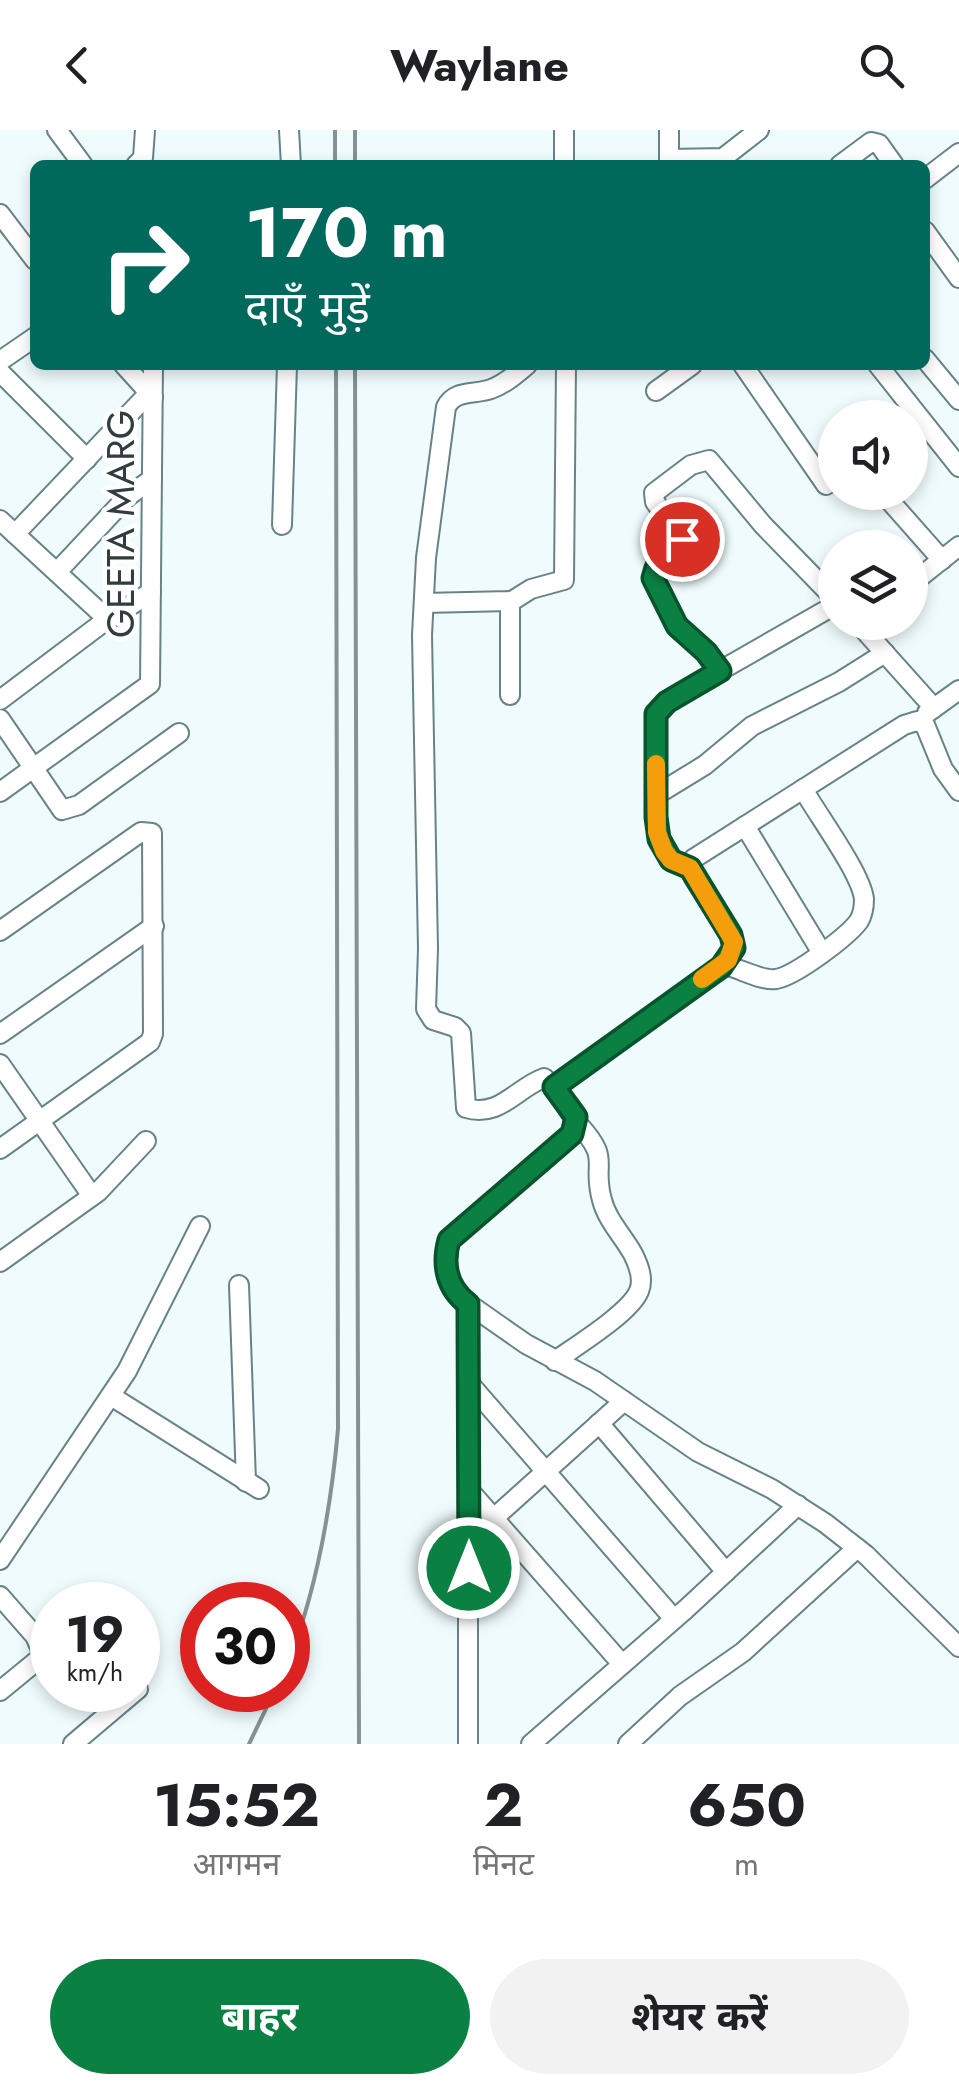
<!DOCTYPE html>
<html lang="hi">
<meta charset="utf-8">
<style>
body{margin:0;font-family:Jost,"Noto Sans Devanagari",sans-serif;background:#f2f2f2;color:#202124;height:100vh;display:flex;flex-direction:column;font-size:38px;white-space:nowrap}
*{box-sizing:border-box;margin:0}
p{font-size:32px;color:#757577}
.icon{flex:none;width:55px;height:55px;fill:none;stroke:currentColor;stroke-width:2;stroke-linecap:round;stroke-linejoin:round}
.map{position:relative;height:1614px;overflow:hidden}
.drawer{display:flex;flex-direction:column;background:#fff;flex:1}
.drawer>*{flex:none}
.guide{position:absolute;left:30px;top:30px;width:900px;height:210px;border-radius:15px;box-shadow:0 5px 15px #0003;background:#00695c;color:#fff;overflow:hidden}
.fabs{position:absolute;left:818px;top:270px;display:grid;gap:20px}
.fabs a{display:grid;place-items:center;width:110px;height:110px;border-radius:50%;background:#fff;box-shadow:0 5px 15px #0003;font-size:50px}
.speed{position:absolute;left:30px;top:1452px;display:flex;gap:20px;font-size:50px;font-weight:700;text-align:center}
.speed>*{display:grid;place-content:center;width:130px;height:130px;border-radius:50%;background:#fff;box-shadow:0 5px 15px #0003;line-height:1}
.speed small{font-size:25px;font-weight:400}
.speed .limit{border:15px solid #d22;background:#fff;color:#111}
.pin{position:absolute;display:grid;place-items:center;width:85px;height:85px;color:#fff;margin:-42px;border:5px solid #fff;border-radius:50%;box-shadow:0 2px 10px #0007}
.me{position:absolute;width:110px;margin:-55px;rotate:0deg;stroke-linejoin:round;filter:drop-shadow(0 0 8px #0008)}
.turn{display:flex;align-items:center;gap:35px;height:210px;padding:0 50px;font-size:45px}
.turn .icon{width:130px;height:130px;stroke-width:2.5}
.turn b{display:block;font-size:70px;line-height:85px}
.eta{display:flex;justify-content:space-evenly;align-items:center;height:170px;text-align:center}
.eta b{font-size:60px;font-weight:700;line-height:70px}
.cta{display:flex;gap:20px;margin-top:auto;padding:20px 50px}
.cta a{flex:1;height:115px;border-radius:60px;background:#0b8043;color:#fff;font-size:40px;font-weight:700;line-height:115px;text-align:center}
.cta a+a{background:#f2f2f2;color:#202124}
header{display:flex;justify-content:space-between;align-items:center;height:130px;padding:0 50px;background:#fff;font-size:45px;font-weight:700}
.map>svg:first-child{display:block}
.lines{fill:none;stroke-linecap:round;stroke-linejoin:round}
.minor-casing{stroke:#688388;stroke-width:22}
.minor{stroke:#fff;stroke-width:18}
.rail{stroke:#859192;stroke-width:4}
.route-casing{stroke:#07532c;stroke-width:25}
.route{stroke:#0b8043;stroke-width:18}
.slow{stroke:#f59e0b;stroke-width:18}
.labels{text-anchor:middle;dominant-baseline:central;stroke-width:9;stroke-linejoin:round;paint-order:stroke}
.street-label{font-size:38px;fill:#313d3e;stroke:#fff}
</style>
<header><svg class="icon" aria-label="back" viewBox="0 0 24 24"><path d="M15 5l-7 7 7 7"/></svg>Waylane<svg class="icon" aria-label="search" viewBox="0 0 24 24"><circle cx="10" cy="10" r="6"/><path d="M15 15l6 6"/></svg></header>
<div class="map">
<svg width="959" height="1614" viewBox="0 0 959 1614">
<rect width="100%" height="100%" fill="#effbfd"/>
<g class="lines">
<!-- minor casing -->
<g class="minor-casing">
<g id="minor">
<polyline points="57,0 83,35"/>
<polyline points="289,0 291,35"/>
<polyline points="669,0 669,35"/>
<polyline points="669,29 723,28 759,0"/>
<polyline points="136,35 143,28 145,0"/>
<polyline points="564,35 564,0"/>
<polyline points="840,35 871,12 879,14 894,35"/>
<polyline points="925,49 959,23"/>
<polyline points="0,84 35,130"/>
<polyline points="925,101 959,148"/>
<polyline points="925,229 959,270"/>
<polyline points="0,231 35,207"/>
<polyline points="124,235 153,267"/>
<path d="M527 235C516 244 505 254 491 259 475 265 455 259 446 277L426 428 422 505 428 819 426 879 433 890 455 897 461 903 466 978C500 988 516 958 544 948L554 957 577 993 572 1004 560 1016 452 1106 447 1115V1144L455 1163 463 1170 526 1214 595 1251 698 1322 772 1359 825 1393 866 1425 959 1517"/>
<polyline points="743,235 826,355"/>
<polyline points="878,235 959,337"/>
<polyline points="0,242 87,329"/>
<polyline points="656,261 692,235"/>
<polyline points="910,311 927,297"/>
<polyline points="882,362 942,430"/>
<polyline points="0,390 104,486 113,487 151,462"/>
<polyline points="282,395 287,235"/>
<polyline points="15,404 149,263"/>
<polyline points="57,442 127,367 152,349"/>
<polyline points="910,455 959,416"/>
<polyline points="510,471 510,565"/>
<polyline points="424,473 512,471 531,459 564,450 566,235"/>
<polyline points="857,492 934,578"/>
<polyline points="720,541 705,522 677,496 653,448 656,438 684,411 655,372 654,363 691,335 709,330 763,395 835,469"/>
<polyline points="0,570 109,488"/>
<polyline points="927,583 959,560"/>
<polyline points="0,589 62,680 79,675 179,603"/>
<polyline points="0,662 150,554 153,235"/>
<polyline points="656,665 705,635 752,596 839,552 885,523"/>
<polyline points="745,696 822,823"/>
<polyline points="690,739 671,729 657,702 656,584 667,571 835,475"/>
<polyline points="0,801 141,702 152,703 153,904 150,912 0,1019"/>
<path d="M724 835C740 838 760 851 776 849 795 846 847 807 859 791 863 784 864 777 864 769 861 743 817 684 803 659"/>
<polyline points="0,904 154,796"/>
<polyline points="0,934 92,1066"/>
<polyline points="554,957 721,837 732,824 734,812 694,748 690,739 693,729 904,595 917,591 925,595 943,639 959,661"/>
<polyline points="0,1132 98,1062 146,1011"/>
<polyline points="239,1155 246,1352"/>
<path d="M555 1231C576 1216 630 1183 639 1161 644 1149 639 1136 633 1124 623 1106 607 1090 602 1070 591 1031 613 1031 577 993"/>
<polyline points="468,1252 674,1489"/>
<polyline points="111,1266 259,1359"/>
<polyline points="599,1293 726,1442"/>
<polyline points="468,1359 622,1534"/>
<polyline points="494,1388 624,1271"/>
<polyline points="0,1430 127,1241 200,1096"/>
<polyline points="0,1466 35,1506 42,1522 39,1529 0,1561"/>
<polyline points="73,1614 138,1559"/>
<polyline points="468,1614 468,1174"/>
<polyline points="531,1614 686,1479 798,1375"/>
<polyline points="628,1614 680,1566 743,1522 857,1418"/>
</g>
</g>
<!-- minor -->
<use href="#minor" class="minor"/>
<!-- rail -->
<g class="rail">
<polyline points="335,0 335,35"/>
<polyline points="355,0 355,35"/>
<polyline points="355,235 359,1614"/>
<path d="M288 1533C317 1459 331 1378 338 1299L336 235"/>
<polyline points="249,1614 275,1560"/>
</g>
</g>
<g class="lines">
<!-- route casing -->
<g class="route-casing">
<path id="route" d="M469 1438 468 1174C447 1158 442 1135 449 1110L572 1004 576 987 554 957 721 837 734 818 731 805 690 738 671 730 659 709 656 687V584L667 572 720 541 706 522 677 496 653 448 656 438 683 414 682 409"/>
</g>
<!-- route -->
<use href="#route" class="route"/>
<!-- slow -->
<polyline class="slow" points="656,634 657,702 664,721 671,730 690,738 734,812 728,830 702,849"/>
</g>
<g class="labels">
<!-- street labels -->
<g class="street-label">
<text transform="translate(120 394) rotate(-90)">GEETA MARG</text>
</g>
</g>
</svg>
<div class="fabs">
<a><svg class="icon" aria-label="sound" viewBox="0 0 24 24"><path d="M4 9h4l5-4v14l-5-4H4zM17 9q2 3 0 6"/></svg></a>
<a><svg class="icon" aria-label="layers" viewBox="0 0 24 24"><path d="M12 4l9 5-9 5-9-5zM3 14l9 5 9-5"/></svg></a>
</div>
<div class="speed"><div>19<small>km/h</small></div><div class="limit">30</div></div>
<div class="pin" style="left:682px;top:409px;background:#d93025"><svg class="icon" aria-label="arrive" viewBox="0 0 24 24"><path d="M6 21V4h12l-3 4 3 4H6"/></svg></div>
<svg class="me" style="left:469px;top:1438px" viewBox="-20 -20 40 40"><circle r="17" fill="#0b8043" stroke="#fff" stroke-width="3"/><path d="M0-11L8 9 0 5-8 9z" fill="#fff"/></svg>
<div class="guide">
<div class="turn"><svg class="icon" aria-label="right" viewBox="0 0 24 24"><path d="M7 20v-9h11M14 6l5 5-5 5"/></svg><div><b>170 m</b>दाएँ मुड़ें</div></div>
</div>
</div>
<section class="drawer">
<div class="eta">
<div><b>15:52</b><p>आगमन</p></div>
<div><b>2</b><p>मिनट</p></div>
<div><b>650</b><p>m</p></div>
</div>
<div class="cta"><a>बाहर</a><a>शेयर करें</a></div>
</section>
